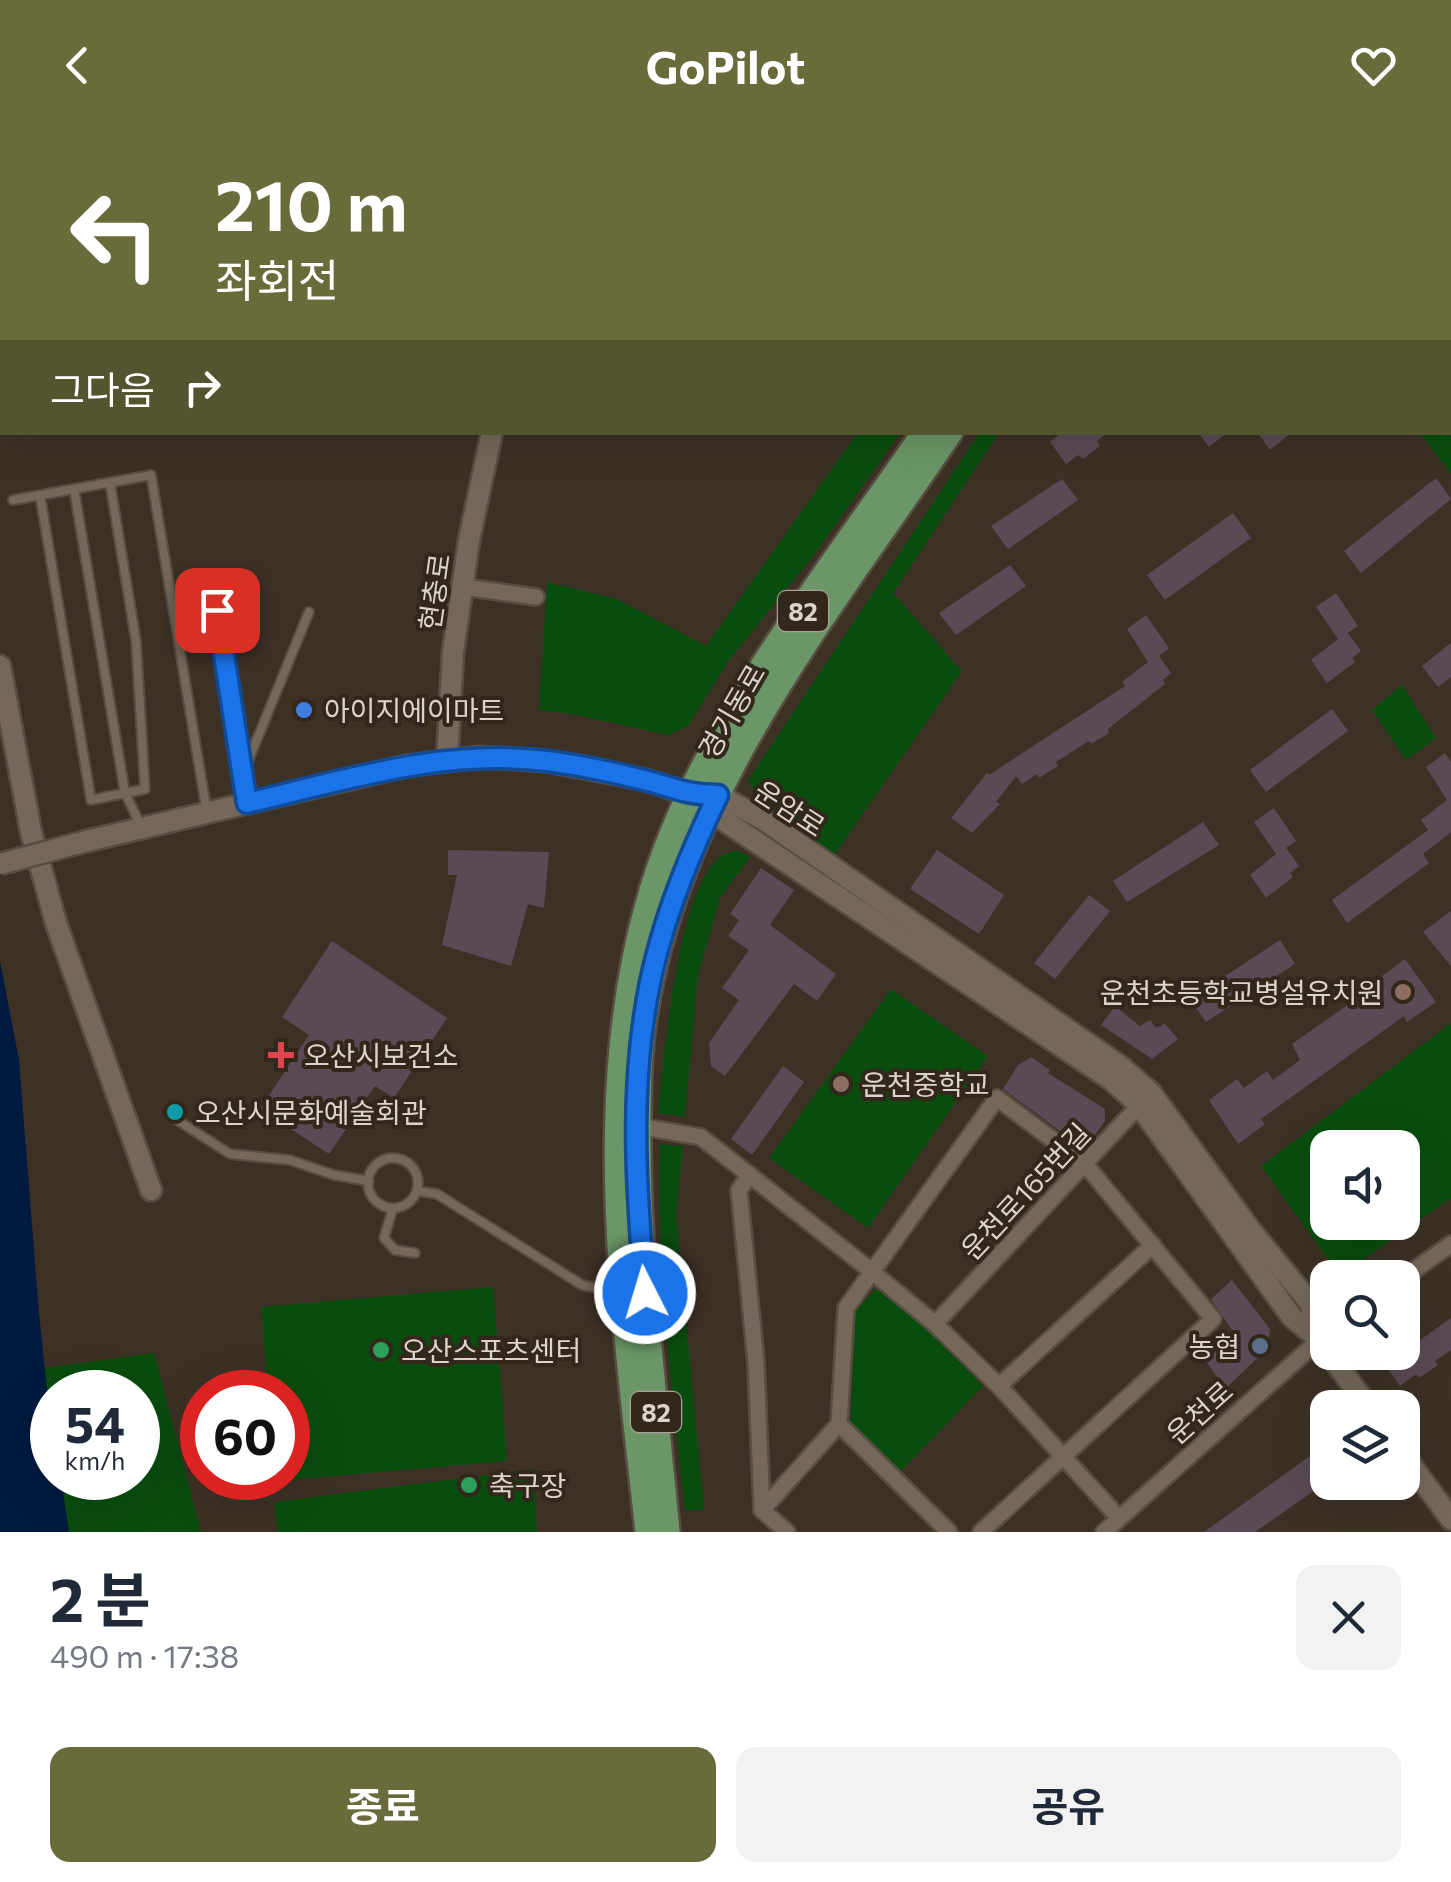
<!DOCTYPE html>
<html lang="ko">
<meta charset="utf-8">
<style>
body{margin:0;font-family:Commissioner,"Noto Sans KR",sans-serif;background:#f2f2f3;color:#1f2937;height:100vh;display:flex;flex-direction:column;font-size:38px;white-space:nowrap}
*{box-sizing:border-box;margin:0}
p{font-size:32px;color:#747a83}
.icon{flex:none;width:55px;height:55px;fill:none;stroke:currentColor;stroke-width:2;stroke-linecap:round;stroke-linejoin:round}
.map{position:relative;height:1402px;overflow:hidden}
.side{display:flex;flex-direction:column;background:#fff;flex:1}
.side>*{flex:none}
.hud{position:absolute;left:0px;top:0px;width:1452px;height:305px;box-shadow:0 10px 40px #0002;background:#696b3a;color:#fff;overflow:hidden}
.fabs{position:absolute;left:1310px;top:1000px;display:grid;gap:20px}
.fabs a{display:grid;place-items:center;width:110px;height:110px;border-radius:20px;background:#fff;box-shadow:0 10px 40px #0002;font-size:50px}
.speed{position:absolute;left:30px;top:1240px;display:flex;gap:20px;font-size:50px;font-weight:700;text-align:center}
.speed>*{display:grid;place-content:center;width:130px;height:130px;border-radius:50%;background:#fff;box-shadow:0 10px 40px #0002;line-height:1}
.speed small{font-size:25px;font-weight:400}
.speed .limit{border:15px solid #d22;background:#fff;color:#111}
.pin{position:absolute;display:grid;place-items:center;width:85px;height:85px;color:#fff;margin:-42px;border-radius:20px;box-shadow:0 5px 15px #0006}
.me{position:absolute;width:110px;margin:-55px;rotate:355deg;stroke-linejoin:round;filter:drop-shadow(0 0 8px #0008)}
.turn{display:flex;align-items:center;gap:35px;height:210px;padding:0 50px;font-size:45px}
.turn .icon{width:130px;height:130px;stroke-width:2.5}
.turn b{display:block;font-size:70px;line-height:85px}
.then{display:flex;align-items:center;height:95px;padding:0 50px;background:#0003;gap:20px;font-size:38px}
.round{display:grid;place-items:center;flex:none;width:105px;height:105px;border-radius:20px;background:#f2f2f3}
.overview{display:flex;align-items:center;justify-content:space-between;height:170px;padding:0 50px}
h1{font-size:60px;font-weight:700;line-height:75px}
.button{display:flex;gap:20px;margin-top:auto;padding:20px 50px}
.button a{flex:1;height:115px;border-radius:20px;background:#696b3a;color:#fff;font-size:40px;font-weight:700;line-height:115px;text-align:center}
.button a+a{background:#f2f2f3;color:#1f2937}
header{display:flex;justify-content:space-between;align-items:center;height:130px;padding:0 50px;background:#696b3a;color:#fff;font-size:45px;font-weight:700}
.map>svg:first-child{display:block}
.green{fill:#094d0e;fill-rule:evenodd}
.water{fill:#011a3f}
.building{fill:#5a4a55}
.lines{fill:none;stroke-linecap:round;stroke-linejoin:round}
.service-casing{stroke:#584d42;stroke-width:12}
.minor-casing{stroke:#584d42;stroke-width:20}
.tertiary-casing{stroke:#584d42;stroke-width:25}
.secondary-casing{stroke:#584d42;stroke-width:28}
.primary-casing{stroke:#584d42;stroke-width:30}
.service{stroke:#756859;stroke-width:8}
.minor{stroke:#756859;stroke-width:15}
.tertiary{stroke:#756859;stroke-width:20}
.secondary{stroke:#707f60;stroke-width:22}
.primary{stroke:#6b9667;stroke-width:25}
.tertiary-bridge-casing{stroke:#584d42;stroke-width:25;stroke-linecap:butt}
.tertiary-bridge{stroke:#756859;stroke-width:20}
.route-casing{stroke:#114b97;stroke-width:25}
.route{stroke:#1a73e8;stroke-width:18}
.shop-dot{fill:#3f7fe0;stroke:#32271b;stroke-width:4}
.education-dot{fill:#8d6e63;stroke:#32271b;stroke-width:4}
.health-dot{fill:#e0444e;stroke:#32271b;stroke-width:4}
.culture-dot{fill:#0f9aa8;stroke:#32271b;stroke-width:4}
.service-dot{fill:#5c6f8a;stroke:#32271b;stroke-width:4}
.leisure-dot{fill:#2e9e5b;stroke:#32271b;stroke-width:4}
.labels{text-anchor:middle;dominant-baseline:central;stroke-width:8;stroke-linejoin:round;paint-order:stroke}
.shield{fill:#32271b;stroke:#a9a097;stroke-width:2.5}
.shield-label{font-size:25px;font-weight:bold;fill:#dcd4cc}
.street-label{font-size:28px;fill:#dcd4cc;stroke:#32271b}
.poi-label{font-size:28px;fill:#dcd4cc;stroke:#32271b;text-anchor:start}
</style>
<header><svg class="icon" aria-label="back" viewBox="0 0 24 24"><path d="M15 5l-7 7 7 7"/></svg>GoPilot<svg class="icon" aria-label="heart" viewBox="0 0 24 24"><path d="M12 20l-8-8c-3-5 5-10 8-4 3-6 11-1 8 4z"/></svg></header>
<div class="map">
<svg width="1451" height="1402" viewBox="0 0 1451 1402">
<rect width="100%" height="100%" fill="#3d3125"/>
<!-- green -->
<g class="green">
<polygon points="858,302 900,303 817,421 729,530 688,596 668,605 572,584 539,580 547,452 617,469 706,516"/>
<polygon points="980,302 999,303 893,463 962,541 835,724 756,666 748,650"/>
<polygon points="1420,303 1448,303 1451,307 1451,344"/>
<polygon points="1402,555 1436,608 1406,630 1372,580"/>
<path d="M738 721 750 727 720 768 698 844 685 987 658 983C663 932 678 751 723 725 728 722 733 722 738 721Z"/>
<polygon points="891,859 988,926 868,1098 769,1028"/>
<path d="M1451 893V1068L1340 1146 1261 1036ZM1328 1018H1402V1092H1328Z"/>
<path d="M660 1014 683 1016 676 1084 704 1380H685C671 1257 656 1137 660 1014Z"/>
<polygon points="493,1157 507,1331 275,1351 275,1348 288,1348 288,1262 268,1262 261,1177"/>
<polygon points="876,1159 890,1160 983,1256 899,1343 850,1299 855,1181"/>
<path d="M154 1223 201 1402H0V1244ZM52 1262H138V1348H52Z"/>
<polygon points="534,1339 537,1402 278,1402 274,1372"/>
</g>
<!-- water -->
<polygon class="water" points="0,831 19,930 39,1183 52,1307 52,1348 61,1348 69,1402 0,1402"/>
<!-- building -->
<g class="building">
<polygon points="1063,302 1108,302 1097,311 1100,316 1083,329 1078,325 1066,334 1050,312"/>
<polygon points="1198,302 1228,302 1209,317"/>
<polygon points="1257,302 1292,302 1270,320"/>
<polygon points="1436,348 1451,369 1361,443 1344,421"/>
<polygon points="1062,349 1078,370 1008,419 991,396"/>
<polygon points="1233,383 1251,408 1165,470 1147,445"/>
<polygon points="1010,435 1026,456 956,505 939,483"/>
<polygon points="1336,463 1358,496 1348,503 1361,521 1352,528 1355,532 1327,553 1311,530 1338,509 1316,477"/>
<polygon points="1146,485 1169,518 1159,526 1171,543 1163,550 1165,554 1108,599 1109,603 1091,614 1089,611 1056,632 1058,636 1039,648 1037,644 1022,654 1016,646 996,672 1000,674 972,703 951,688 987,643 989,645 1125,556 1122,552 1148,532 1127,499"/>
<polygon points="1451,513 1451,547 1438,557 1422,536"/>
<polygon points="1332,579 1348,601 1266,662 1250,640"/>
<polygon points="1445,623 1451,632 1451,702 1423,724 1429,733 1347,793 1332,770 1428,700 1421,690 1447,670 1426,637"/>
<polygon points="1274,678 1296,711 1286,718 1299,736 1290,743 1293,747 1266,768 1250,745 1276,724 1254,692"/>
<polygon points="1203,692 1219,715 1127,772 1113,751"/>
<polygon points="448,720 549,722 544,778 528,774 511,836 442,815 457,745 448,745"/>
<polygon points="937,720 1004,765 979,804 910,759"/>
<polygon points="761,738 794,760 770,795 836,844 817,871 794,854 725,946 711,936 709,913 739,870 722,858 749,820 728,806 739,790 730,784"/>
<polygon points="1089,765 1110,781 1055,849 1034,833"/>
<polygon points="1451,781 1451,836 1423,802"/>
<polygon points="1280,810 1295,834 1206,892 1190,869"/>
<polygon points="332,811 447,888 394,968 375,956 329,1024 260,979 309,905 282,887"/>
<polygon points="1405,829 1436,872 1407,892 1404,886 1261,989 1265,994 1238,1014 1209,970 1237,949 1244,958 1267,941 1273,950 1300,930 1292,914 1380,852 1378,849"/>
<polygon points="1115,876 1140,896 1150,890 1156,898 1165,894 1178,909 1152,929 1101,895"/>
<polygon points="1031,927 1050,940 1048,943 1105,979 1105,991 1089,1013 1080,1016 1003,959 1018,935"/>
<polygon points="783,936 804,952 752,1025 731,1009"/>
<polygon points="1232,1150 1270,1199 1268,1218 1225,1259 1206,1231 1234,1203 1211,1169"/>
<polygon points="1451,1188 1451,1220 1435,1231 1438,1235 1419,1248 1416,1244 1400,1256 1385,1235"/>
<polygon points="1328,1313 1328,1351 1255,1402 1204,1402"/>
</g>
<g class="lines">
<!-- service casing -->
<g class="service-casing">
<g id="service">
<polyline points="74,359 125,663 140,694"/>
<polyline points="40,365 91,670 145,659 136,511 110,353"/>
<polyline points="13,370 151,345 207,683"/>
<polyline points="217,480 247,673"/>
<polyline points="244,641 309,482"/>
<polyline points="177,990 230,1024 290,1030 334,1045 369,1051"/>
<circle cx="393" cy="1053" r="25"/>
<polyline points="417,1061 437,1064 582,1155 620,1162"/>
<polyline points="393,1078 384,1108 395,1120 415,1123"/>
</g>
</g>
<!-- minor casing -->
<g class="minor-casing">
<g id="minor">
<polyline points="463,457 536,467"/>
<polyline points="638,996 701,1007 870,1140 935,1194 999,1256 1119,1388"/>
<polyline points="750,1045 739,1060 756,1232 762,1380 787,1402"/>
<polyline points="1402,1149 1451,1114"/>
<polyline points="935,1194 1145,969"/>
<polyline points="999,1256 1153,1115"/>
<polyline points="762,1380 839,1294"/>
<polyline points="949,1402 839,1294 846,1178 997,968 1085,1034 1213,1189 981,1402"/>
<polyline points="1104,1402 1328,1202"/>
</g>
</g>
<!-- tertiary casing -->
<g class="tertiary-casing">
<g id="tertiary">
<polyline points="0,1 13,0"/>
<polyline points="615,2 616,0"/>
<polyline points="0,536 31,702 56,793 151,1060"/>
<polyline points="447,631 453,522 469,410 492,302"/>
<polyline points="701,675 1112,950 1139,975 1292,1187 1318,1208 1328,1221"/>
<polyline points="87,711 406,636 479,627 546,631 647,650 689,665 718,665 764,690 1120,936 1151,963 1251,1101 1311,1174 1318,1208"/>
<polyline points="1328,1222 1369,1278"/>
<polyline points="1402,1323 1451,1389"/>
</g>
</g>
<!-- secondary casing -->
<g class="secondary-casing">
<g id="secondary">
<polyline points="1248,0 1250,2"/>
<polyline points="1286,0 1287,2"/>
<polyline points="1450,180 1451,181"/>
<polyline points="1450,226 1451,228"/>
<polyline points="1450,278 1451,280"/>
</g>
</g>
<!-- primary casing -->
<g class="primary-casing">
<g id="primary">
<polyline points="1324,0 1324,2"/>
<polyline points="1095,2 1095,0"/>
<polyline points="1130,2 1132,0"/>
<polyline points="1154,2 1156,0"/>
<path d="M648 1402C622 1159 578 892 690 664 752 537 845 419 925 302"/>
<path d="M667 1402C655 1271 638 1140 638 1009 638 966 638 923 645 881 680 662 830 480 950 302"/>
</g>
</g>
<!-- service -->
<use href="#service" class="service"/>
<!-- minor -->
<use href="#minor" class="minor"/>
<!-- tertiary -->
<use href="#tertiary" class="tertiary"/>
<!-- secondary -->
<use href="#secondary" class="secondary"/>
<!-- primary -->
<use href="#primary" class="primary"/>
<!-- tertiary-bridge casing -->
<g class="tertiary-bridge-casing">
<polyline id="tertiary-bridge" points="0,734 87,711"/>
</g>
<!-- tertiary-bridge -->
<use href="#tertiary-bridge" class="tertiary-bridge"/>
</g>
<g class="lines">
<!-- route casing -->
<g class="route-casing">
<path id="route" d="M217 480 247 673C345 650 445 618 547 631 579 635 612 642 644 650 673 657 686 665 718 665 685 734 656 806 645 881 630 973 637 1071 645 1163"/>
</g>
<!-- route -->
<use href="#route" class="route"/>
</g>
<!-- markers -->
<circle class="shop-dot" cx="304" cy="580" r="10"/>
<g class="education-dot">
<circle cx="1403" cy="862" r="10"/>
<circle cx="841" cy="954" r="10"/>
</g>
<path class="health-dot" d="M276 910h10v10h10v10h-10v10h-10v-10h-10v-10h10z"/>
<circle class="culture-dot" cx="175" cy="982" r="10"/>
<circle class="service-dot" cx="1260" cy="1216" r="10"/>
<g class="leisure-dot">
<circle cx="381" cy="1220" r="10"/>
<circle cx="469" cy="1355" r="10"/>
</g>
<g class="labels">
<!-- shield labels -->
<g class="shield">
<rect x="778" y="461" width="50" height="40" rx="8"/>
<rect x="631" y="1262" width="50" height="40" rx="8"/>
</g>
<g class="shield-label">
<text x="803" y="481">82</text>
<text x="656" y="1282">82</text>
</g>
<!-- street labels -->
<g class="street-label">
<text transform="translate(434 462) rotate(-82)">현충로</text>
<text transform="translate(731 581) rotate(-60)">경기동로</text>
<text transform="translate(790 678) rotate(33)">운암로</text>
<text transform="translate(1025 1061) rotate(-47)">운천로165번길</text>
<text transform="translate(1199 1282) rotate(-42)">운천로</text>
</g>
<!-- poi labels -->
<g class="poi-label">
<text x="324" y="580">아이지에이마트</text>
<text x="1383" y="862" text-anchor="end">운천초등학교병설유치원</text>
<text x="304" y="925">오산시보건소</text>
<text x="861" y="954">운천중학교</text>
<text x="195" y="982">오산시문화예술회관</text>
<text x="1240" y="1216" text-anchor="end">농협</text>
<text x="401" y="1220">오산스포츠센터</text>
<text x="489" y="1355">축구장</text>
</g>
</g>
</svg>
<div class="fabs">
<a><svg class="icon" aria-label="sound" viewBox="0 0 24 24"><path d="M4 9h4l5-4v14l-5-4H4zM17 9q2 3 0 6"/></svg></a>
<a><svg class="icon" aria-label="search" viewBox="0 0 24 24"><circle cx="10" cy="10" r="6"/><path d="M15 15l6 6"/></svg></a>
<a><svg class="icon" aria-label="layers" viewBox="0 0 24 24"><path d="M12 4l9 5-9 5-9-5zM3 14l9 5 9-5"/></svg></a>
</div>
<div class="speed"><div>54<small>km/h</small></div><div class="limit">60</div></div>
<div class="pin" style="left:217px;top:480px;background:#d93025"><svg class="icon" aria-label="arrive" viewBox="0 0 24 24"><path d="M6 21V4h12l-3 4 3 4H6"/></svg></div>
<svg class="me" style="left:645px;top:1163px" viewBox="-20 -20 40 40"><circle r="17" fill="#1a73e8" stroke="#fff" stroke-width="3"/><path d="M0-11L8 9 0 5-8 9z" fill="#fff"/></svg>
<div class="hud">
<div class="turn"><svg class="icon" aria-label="left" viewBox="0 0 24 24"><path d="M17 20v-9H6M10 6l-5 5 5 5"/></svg><div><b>210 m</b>좌회전</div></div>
<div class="then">그다음<svg class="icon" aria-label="right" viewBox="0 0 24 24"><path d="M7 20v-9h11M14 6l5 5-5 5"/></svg></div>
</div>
</div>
<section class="side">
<div class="overview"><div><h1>2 분</h1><p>490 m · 17:38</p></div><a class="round"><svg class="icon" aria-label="close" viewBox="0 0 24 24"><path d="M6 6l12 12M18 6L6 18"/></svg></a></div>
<div class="button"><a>종료</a><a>공유</a></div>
</section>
